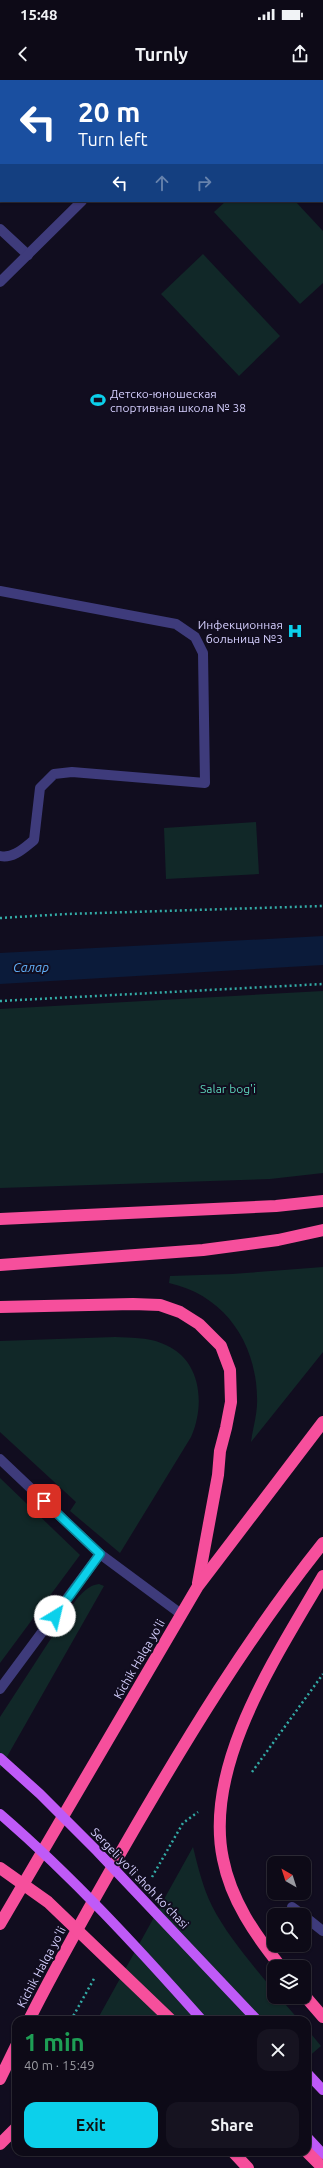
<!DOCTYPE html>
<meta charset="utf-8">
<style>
body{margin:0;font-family:Ubuntu,sans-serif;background:#161320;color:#f1f3f6;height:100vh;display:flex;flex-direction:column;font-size:15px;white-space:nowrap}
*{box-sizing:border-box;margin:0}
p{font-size:13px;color:#9a9aa1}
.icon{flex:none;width:22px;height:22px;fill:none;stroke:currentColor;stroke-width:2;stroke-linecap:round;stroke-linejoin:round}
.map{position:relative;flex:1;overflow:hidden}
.panel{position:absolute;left:12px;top:1936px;width:299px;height:140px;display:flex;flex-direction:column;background:#0d0a17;border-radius:12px;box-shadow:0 1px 3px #0004,0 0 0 1px #2d2b36}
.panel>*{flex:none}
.hud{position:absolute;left:0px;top:0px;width:323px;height:122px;box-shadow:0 1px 3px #0004,0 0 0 1px #2d2b36;background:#1a4fa0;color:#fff;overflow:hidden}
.needle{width:26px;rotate:321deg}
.tools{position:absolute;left:267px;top:1776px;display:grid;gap:8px}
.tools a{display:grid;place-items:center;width:44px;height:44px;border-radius:8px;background:#0d0a17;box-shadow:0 1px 3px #0004,0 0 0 1px #2d2b36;font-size:20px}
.pin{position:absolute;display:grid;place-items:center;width:34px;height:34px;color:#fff;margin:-17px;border-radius:8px;box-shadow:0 2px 6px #0006}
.me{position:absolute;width:44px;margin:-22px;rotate:36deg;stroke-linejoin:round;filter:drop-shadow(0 0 3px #0008)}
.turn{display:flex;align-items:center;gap:14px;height:84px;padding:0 12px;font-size:18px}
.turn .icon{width:52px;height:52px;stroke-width:2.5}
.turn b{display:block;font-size:28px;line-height:34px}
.lanes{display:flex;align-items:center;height:38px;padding:0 12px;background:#0003;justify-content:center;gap:20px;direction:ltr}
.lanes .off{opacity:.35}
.round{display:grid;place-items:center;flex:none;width:42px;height:42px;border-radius:12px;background:#161320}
.overview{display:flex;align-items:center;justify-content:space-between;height:68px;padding:0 12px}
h1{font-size:24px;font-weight:700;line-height:30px;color:#1e9e55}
.button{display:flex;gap:8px;margin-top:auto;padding:8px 12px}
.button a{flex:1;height:46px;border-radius:12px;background:#0cd0eb;color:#111;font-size:16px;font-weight:700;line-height:46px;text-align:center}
.button a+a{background:#161320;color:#f1f3f6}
.status{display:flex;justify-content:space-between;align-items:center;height:28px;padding:0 20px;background:#0d0a17;direction:ltr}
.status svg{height:11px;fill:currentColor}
header{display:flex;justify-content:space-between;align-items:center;height:52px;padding:0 12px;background:#0d0a17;font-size:18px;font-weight:700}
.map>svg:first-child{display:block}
.green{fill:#112828}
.water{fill:#0b1b3a}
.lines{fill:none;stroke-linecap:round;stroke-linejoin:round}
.path{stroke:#33aba6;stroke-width:2.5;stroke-dasharray:2 3;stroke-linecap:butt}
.lane{stroke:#3e3b7b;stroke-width:10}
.street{stroke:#3e3b7b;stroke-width:10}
.primary{stroke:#bf5af7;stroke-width:10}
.highway{stroke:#f64f9c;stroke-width:12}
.primary-bridge{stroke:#bf5af7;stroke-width:10}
.highway-bridge{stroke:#f64f9c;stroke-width:12}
.route-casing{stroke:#088799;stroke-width:10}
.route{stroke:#0cd0eb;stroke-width:7}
.labels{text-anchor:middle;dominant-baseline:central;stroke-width:4;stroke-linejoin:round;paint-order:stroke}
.poi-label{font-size:12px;fill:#d4cefd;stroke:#110d1f;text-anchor:start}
.park-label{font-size:12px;fill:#5ed8bc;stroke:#110d1f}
.street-label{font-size:12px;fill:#d4cefd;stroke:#110d1f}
.water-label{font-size:13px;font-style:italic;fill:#61aff7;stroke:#110d1f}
</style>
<div class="status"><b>15:48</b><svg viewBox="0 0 49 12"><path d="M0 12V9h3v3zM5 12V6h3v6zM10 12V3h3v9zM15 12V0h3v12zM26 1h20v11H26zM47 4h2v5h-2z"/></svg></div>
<header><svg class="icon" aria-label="back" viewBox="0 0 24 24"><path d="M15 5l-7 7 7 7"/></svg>Turnly<svg class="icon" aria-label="share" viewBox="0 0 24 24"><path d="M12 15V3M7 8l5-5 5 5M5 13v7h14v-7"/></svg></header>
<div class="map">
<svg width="323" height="2088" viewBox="0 0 323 2088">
<rect width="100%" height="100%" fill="#110d1f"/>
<!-- green -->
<g class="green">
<polygon points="226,121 295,121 323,151 323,203 300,224 214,132"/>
<polygon points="203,174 280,256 239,296 161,214"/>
<polygon points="256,742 259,794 166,799 164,748"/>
<polygon points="323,911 323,1093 270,1099 0,1108 0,929"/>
<path d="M323 1187V1272L251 1362C253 1347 258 1332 257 1317 256 1262 224 1215 169 1203L170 1196 232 1194Z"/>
<path d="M115 1257C130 1258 147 1257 161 1263 201 1277 206 1323 191 1357L120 1473 70 1431 76 1422 0 1352V1261Z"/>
<polygon points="0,1398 80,1475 0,1583"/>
<path d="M99 1504 104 1506 0 1689V1637L76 1520C83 1512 89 1505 99 1504Z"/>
<path d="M193 1767C198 1787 203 1808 212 1826 228 1857 252 1884 274 1911V1917H279L299 1940H97Z"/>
<polygon points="307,1949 321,1966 307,1978"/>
</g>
<!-- water -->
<polygon class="water" points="323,856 323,885 0,904 0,873"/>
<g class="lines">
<!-- path -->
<g class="path">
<polyline points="0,838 67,834 323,826"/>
<polyline points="0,921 323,904"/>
<polyline points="252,1692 323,1594"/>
<polyline points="152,1797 183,1743 198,1732"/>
<polyline points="71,1940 95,1897"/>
</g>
<!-- lane -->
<g class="lane">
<polyline points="0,149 28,175"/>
<path d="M0 511 176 544 195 557 203 573 205 703 72 692 54 694 40 708 34 760C24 768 13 779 0 776"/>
<polyline points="0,1379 100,1474 181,1534"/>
<polyline points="0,1609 100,1474"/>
<polyline points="292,1827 303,1835"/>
<polyline points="304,1836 323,1851"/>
</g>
<!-- street -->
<g class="street">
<polyline points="202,1 203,0"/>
<polyline points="0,202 82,121"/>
</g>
<!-- primary -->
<g class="primary">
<polyline points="307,1993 323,2010"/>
<polyline points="307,2057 323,2074"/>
</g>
<!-- highway -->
<g class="highway">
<polyline points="0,1139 276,1126 323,1121"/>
<polyline points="0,1185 203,1170 278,1160 323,1150"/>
<polyline points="0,1227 133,1224 160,1225 180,1232 199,1244 221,1266 230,1290 231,1322 226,1348 220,1371 218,1395 198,1503"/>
<polyline points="0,1844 198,1506 323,1342"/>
<path d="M281 1887C255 1855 231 1820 223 1779 203 1684 278 1574 323 1496"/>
<polyline points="304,1915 323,1937"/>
<path d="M29 1940C59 1880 92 1823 125 1765 185 1661 248 1557 323 1463"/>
<polyline points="0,1999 16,1966"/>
<polyline points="0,2064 16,2048"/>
<polyline points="233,2072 248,2088"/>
<polyline points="307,2072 323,2088"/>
</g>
<!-- primary-bridge -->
<g class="primary-bridge">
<polyline points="0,1678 40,1714 97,1771 257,1940"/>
<path d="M0 1734C73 1797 138 1868 202 1940"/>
</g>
<!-- highway-bridge -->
<polyline class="highway-bridge" points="0,1788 48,1822 171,1940"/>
</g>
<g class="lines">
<!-- route casing -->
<g class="route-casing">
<polyline id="route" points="44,1421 100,1474 55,1536"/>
</g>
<!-- route -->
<use href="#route" class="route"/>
</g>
<!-- icons -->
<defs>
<g id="stadium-bare" transform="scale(1.2)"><path d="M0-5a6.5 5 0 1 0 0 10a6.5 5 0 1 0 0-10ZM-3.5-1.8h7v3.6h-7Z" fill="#0cd0eb" stroke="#110d1f" stroke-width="2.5" paint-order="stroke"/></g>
<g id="hospital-bare" transform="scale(1.2)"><path d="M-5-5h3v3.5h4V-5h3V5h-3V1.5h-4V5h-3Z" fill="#0cd0eb" stroke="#110d1f" stroke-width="2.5" paint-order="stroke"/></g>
</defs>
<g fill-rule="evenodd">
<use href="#stadium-bare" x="98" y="320"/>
<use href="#hospital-bare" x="295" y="551"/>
</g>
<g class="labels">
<!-- poi labels -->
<g class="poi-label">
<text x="110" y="313">Детско-юношеская<tspan x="110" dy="14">спортивная школа № 38</tspan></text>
<text x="283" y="544" text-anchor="end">Инфекционная<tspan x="283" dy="14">больница №3</tspan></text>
</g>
<!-- park labels -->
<g class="park-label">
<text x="228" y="1008">Salar bog'i</text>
</g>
<!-- street labels -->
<g class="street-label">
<text transform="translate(139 1579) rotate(-60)">Kichik Halqa yo'li</text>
<text transform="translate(140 1798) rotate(46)">Sergeli yo‘li shoh ko‘chasi</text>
<text transform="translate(41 1887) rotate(-62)">Kichik Halqa yo'li</text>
</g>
<!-- water labels -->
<g class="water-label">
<text x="31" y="887">Салар</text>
</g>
</g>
</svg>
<div class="tools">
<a><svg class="needle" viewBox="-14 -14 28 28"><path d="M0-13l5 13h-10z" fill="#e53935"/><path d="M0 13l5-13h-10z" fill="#9a9aa1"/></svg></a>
<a><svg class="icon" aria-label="search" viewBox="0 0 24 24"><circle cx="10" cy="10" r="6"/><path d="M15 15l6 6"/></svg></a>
<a><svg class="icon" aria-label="layers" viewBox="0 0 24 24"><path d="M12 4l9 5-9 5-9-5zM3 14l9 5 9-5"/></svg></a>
</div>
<div class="pin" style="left:44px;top:1421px;background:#d93025"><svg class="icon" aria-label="arrive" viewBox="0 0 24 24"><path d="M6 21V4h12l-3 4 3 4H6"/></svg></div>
<svg class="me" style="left:55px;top:1536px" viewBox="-20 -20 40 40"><circle r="19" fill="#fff"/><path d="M0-13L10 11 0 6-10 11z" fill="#0cd0eb"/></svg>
<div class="hud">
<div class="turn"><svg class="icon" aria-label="left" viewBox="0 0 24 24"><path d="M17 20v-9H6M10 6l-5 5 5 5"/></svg><div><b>20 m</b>Turn left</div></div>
<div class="lanes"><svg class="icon" aria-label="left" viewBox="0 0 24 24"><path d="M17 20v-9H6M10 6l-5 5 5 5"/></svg><svg class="icon off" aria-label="ahead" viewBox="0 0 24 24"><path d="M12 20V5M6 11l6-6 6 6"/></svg><svg class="icon off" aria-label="right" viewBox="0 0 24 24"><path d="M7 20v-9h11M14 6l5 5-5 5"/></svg></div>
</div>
<section class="panel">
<div class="overview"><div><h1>1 min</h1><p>40 m · 15:49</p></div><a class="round"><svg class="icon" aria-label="close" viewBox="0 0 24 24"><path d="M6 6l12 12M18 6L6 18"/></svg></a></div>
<div class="button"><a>Exit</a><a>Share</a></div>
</section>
</div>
